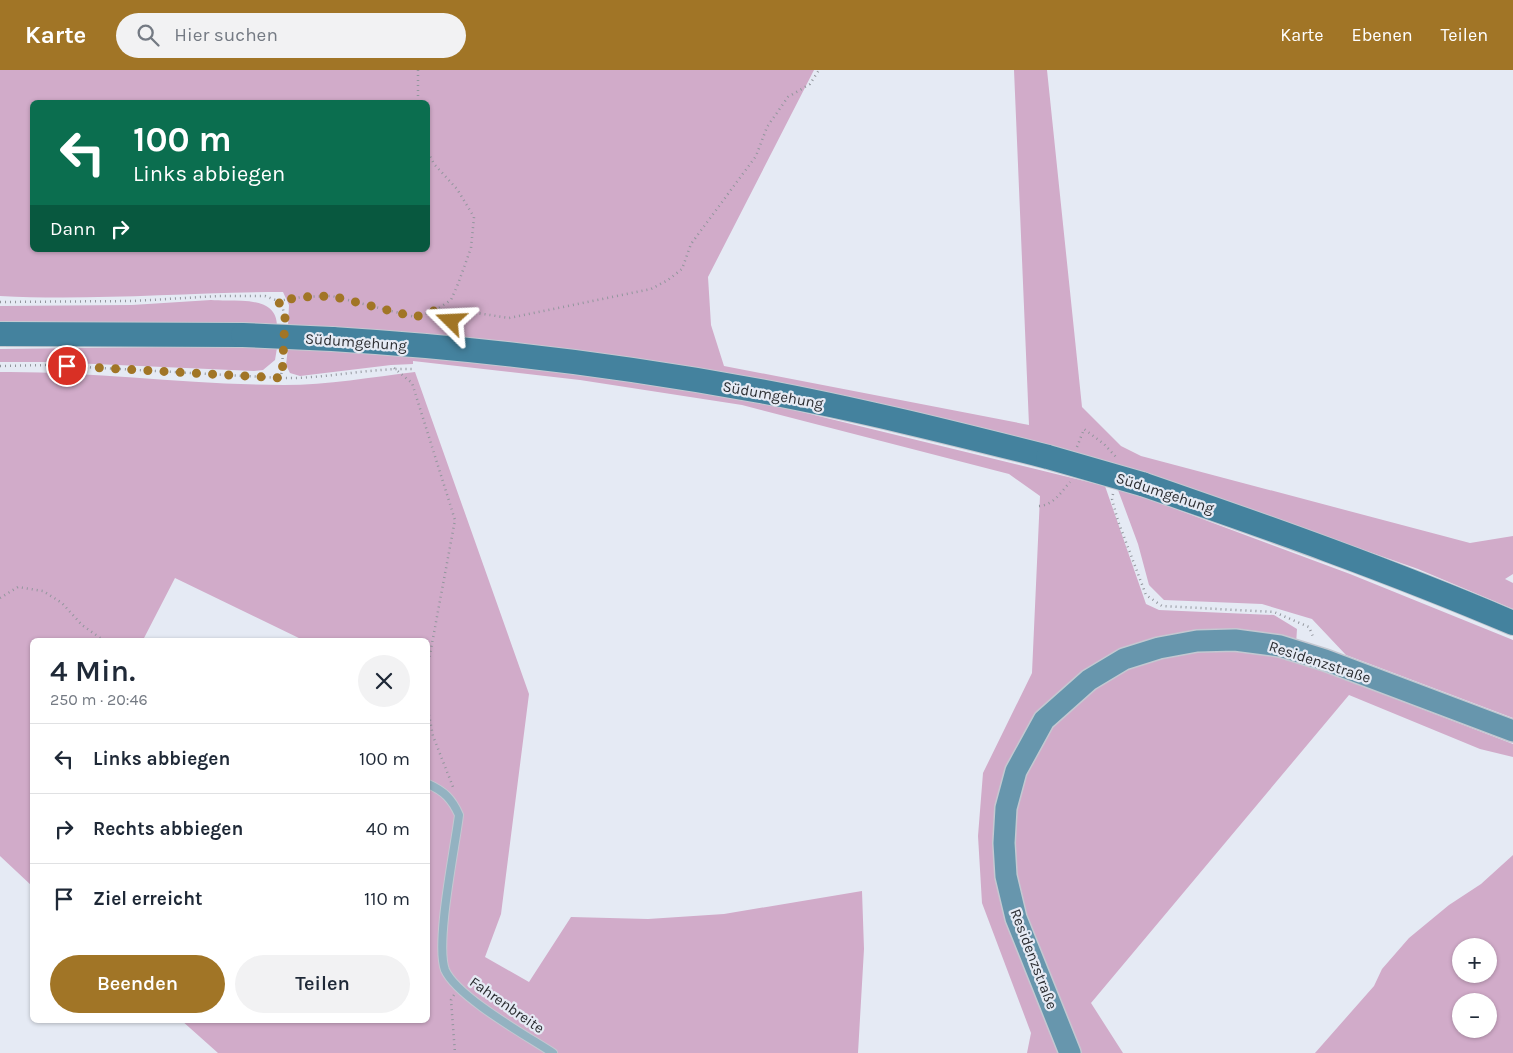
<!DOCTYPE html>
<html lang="de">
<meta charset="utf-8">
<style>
body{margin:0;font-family:Karla,sans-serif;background:#f2f2f3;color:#1f2937;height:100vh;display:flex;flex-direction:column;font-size:19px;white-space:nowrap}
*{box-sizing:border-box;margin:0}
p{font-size:16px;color:#747a83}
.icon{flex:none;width:28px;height:28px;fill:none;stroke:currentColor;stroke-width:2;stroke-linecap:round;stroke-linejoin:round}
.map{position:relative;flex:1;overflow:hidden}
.panel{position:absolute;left:30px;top:568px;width:400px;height:385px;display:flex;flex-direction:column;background:#fff;border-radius:8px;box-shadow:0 1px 4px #0004}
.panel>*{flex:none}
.hud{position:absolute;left:30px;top:30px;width:400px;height:152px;border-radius:8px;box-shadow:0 1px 4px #0004;background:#0b6e4f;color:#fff;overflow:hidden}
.controls{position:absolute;left:1452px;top:868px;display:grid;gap:10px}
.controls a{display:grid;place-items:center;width:45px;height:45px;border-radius:50%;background:#fff;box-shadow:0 1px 4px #0004;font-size:25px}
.pin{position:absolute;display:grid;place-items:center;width:42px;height:42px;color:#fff;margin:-21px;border:2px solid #fff;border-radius:50%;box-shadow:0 1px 5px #0007}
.me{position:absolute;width:55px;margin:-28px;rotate:291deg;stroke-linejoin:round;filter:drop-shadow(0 0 4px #0008)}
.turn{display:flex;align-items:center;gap:18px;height:105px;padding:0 20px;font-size:22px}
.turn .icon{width:65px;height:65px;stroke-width:2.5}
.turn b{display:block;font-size:35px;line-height:42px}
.then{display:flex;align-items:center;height:48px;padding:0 20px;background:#0003;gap:10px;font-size:19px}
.round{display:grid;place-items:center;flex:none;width:52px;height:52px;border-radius:26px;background:#f2f2f3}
.headline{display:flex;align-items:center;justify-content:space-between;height:85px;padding:0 20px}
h1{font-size:30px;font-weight:600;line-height:38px}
.action{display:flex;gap:10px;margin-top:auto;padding:10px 20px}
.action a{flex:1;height:58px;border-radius:30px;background:#a17526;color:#fff;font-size:20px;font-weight:600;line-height:58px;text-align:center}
.action a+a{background:#f2f2f3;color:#1f2937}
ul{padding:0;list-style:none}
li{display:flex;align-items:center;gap:15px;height:70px;padding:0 20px;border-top:1px solid #e0e1e3}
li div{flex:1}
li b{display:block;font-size:19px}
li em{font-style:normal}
header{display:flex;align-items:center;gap:30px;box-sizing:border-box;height:70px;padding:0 25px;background:#a17526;color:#fff}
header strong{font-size:24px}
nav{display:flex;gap:28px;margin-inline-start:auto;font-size:18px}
.search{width:350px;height:45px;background:#f2f2f3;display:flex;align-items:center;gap:12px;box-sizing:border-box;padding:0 18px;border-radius:28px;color:#747a83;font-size:19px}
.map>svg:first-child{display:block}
.green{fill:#d1abc9;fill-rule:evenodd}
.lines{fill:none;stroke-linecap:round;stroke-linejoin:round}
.service-casing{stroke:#c4c8d1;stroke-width:10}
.secondary-casing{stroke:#c4c8d1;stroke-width:24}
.primary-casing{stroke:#c4c8d1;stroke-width:26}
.path{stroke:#92969d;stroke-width:2.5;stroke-dasharray:1 4;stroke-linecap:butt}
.service{stroke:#93b2c1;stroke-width:8}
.secondary{stroke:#6796ad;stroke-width:21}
.primary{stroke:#44829e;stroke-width:24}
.primary-bridge-casing{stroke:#c4c8d1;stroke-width:26;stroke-linecap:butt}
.primary-bridge{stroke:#44829e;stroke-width:24}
.route{stroke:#a17526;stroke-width:9;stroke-dasharray:0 16.2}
.labels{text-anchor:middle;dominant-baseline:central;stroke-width:4.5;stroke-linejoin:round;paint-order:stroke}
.street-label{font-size:15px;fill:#2b2d31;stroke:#e5eaf4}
</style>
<header>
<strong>Karte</strong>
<div class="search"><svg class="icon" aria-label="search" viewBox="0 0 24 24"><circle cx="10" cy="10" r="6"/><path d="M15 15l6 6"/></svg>Hier suchen</div>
<nav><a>Karte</a><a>Ebenen</a><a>Teilen</a></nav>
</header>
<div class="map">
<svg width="1513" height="983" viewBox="0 0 1513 983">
<rect width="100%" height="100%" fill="#e5eaf4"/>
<!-- green -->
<g class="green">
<path d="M0 0H814L708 207 711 255 724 296 1029 355 1014 0H1047L1082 337 1121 376 1141 386 1470 473 1513 466V504L1505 509 1513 513V539L1418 499 1145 403 617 287 505 271 288 255 289 235 283 222C189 222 94 231 0 226ZM32 32H428V180H32Z"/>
<path d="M211 230C234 232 277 224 277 256L0 251V236L132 235Z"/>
<polygon points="242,276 277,278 275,290 263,300 254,301 49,292 0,292 0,279"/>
<polygon points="288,278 429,285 615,307 745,328 1105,416 1146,534 1159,540 1274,545 1297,559 1295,590 1513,674 1513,687 1480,679 1349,625 1091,933 1123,983 1027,983 1031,963 982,833 978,766 983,703 1032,603 1040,426 1009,404 742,335 580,310 413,291 413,294 391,295 300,306 290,303 286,295"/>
<path d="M0 302C95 301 189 315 284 315 328 315 372 307 415 302L529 624 501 844 485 887 529 912 571 847 648 849 724 844 862 821 864 879 858 983H218L181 950H428V570H303L175 508 143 570H32V816L0 786Z"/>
<polygon points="1118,420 1138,425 1350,504 1513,570 1513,648 1346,585 1312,549 1262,534 1164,530 1149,515 1138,474"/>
<path d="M1513 785V983H1315L1374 916 1382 899 1409 868 1449 835 1481 814ZM1461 876H1489V904H1461ZM1461 931H1489V959H1461Z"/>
</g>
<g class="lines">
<!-- service casing -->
<g class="service-casing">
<path id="service" d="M428 714C444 721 452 729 459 745 455 778 435 873 445 900 457 927 527 966 553 983"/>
</g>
<!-- secondary casing -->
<g class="secondary-casing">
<polyline id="secondary" points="1070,983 1016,848 1006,806 1004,773 1006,738 1016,701 1044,650 1089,610 1124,589 1159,578 1197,571 1235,570 1280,576 1325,590 1513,661"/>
</g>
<!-- primary casing -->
<g class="primary-casing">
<g id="primary">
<polyline points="0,264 243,265"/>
<path d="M332 269C476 278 619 295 760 321 857 339 953 363 1048 387"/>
<path d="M1142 414C1267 457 1391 501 1513 553"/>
</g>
</g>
<!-- path -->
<g class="path">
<polyline points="418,0 418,32"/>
<polyline points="278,231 283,239 285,250"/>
<polyline points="0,232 133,231 219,226 265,226 278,231 302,227 332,226 415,247 434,241 451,230 458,214 471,178 474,147 457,119 434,94 428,82"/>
<polyline points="434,242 444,251 477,243 509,248 651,219 668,210 682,199 691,174 756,86 767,57 788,27 810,14 819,0"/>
<path d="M283 283 281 308C325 309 368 298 412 299"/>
<polyline points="0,296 48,295 281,308"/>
<polyline points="394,298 412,313 455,450 428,595"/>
<polyline points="1077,377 1084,359 1104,374 1117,388"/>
<polyline points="1113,424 1112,429 1118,451 1146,525 1162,536 1274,542 1309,557 1314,569"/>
<path d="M1039 436C1054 435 1061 422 1070 412"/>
<polyline points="0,528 18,517 43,521 62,533 82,555 103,570"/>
<polyline points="428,640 433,666 453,717"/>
<polyline points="454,925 451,930 455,983"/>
</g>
<!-- service -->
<use href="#service" class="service"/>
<!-- secondary -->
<use href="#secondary" class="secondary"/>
<!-- primary -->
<use href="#primary" class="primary"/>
<!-- primary-bridge casing -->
<g class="primary-bridge-casing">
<g id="primary-bridge">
<polyline points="243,265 332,269"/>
<polyline points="1048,387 1142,414"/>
</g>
</g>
<!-- primary-bridge -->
<use href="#primary-bridge" class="primary-bridge"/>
</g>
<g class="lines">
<!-- route -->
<polyline class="route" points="67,296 282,308 285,248 283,239 278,231 302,227 332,226 415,247 434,241 444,250 451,251"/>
</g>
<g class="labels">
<!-- street labels -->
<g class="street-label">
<text transform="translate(356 272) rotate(4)">Südumgehung</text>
<text transform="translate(773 325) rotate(10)">Südumgehung</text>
<text transform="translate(1165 423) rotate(18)">Südumgehung</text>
<text transform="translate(1320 592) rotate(18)">Residenzstraße</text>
<text transform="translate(1034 889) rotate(69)">Residenzstraße</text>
<text transform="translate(507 935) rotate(35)">Fahrenbreite</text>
</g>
</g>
</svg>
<div class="controls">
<a>+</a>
<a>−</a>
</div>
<div class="pin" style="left:67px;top:296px;background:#d93025"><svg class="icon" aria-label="arrive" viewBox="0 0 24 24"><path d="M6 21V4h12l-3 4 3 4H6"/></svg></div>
<svg class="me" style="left:451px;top:251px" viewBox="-20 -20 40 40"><path d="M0-17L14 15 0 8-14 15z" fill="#a17526" stroke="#fff" stroke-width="4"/></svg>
<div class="hud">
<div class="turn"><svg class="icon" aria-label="left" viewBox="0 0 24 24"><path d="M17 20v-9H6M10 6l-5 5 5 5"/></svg><div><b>100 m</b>Links abbiegen</div></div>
<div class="then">Dann<svg class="icon" aria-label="right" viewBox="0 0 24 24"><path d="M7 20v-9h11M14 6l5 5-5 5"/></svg></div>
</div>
<section class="panel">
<div class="headline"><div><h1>4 Min.</h1><p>250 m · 20:46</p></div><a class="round"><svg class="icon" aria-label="close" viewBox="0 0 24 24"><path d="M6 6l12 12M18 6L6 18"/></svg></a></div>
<ul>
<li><svg class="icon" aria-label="left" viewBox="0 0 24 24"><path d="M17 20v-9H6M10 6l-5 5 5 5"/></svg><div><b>Links abbiegen</b></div><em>100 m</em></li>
<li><svg class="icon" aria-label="right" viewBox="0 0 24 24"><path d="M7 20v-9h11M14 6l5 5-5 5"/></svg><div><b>Rechts abbiegen</b></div><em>40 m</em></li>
<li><svg class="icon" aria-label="arrive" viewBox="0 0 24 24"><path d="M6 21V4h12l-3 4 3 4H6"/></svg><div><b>Ziel erreicht</b></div><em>110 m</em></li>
</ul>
<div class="action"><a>Beenden</a><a>Teilen</a></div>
</section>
</div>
